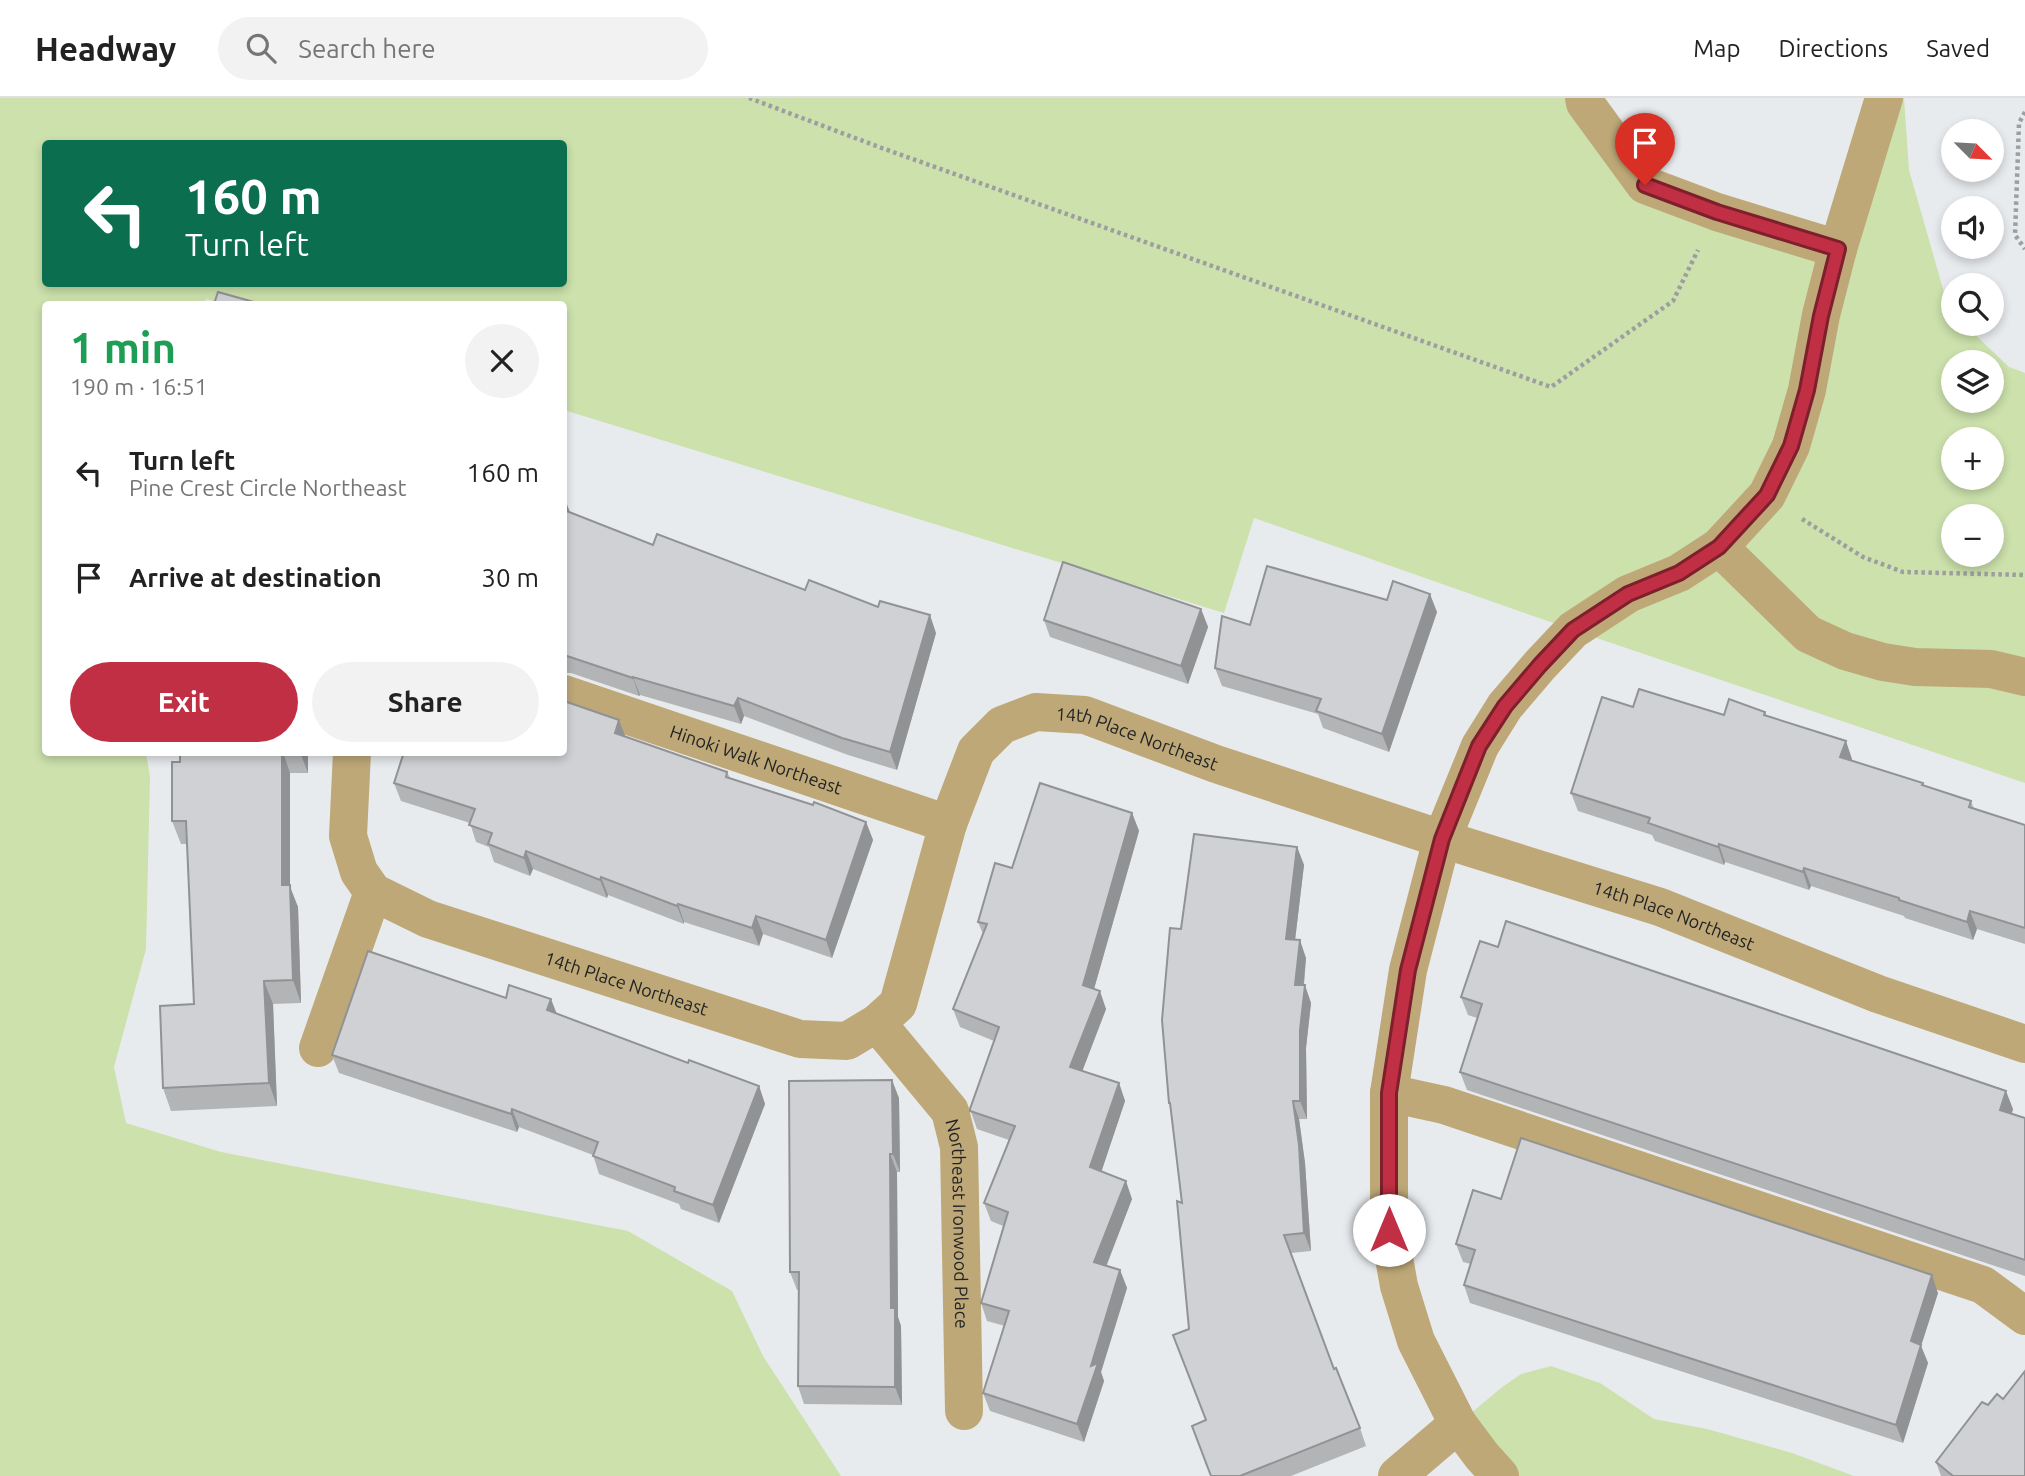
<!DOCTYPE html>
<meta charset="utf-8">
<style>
body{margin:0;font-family:Ubuntu,sans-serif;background:#f2f2f2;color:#222;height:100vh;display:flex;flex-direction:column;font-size:26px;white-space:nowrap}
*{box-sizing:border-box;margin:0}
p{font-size:23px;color:#767676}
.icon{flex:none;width:38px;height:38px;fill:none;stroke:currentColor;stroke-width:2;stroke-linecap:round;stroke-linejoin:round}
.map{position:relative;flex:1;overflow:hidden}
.details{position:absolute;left:42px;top:203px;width:525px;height:455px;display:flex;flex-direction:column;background:#fff;border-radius:7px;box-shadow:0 4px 10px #0003}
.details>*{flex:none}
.banner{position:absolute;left:42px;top:42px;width:525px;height:147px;border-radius:7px;box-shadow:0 4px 10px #0003;background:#0b6e4f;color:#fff;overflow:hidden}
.needle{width:46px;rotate:114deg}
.buttons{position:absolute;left:1941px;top:21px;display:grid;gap:14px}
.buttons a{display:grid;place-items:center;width:63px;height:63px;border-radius:50%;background:#fff;box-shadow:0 4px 10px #0003;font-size:35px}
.pin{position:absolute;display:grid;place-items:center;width:60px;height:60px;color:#fff;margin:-72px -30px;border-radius:50% 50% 50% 0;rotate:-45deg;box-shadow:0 0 7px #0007}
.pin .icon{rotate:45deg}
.me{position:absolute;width:77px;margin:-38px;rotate:0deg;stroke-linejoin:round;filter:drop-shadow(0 0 5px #0008)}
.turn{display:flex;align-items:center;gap:24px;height:147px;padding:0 28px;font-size:32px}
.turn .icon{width:91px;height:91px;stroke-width:2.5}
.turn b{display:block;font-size:49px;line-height:60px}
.round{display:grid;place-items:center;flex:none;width:74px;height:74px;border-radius:37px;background:#f2f2f2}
.head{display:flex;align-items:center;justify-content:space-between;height:119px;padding:0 28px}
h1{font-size:42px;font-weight:700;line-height:52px;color:#1e9e55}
.primary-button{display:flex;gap:14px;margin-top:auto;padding:14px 28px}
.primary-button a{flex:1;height:80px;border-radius:42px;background:#c02f43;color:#fff;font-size:28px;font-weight:700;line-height:80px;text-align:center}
.primary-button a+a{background:#f2f2f2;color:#222}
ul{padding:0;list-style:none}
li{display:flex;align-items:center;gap:21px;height:105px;padding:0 28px}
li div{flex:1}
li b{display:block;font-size:26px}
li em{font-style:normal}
header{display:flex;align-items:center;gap:42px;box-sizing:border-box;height:98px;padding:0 35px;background:#fff;border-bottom:2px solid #e0e0e0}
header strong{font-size:33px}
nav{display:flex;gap:38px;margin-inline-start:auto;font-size:24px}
.search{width:490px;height:63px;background:#f2f2f2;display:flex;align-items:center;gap:18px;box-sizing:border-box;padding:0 24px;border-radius:38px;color:#767676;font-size:26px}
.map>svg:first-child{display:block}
.green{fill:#cce1ac;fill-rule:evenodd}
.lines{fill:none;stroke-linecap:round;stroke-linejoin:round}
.path{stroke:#9c9ea0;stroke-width:4.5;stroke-dasharray:3.5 3.5;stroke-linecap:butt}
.minor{stroke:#bea878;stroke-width:38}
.wall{fill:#b2b4b6}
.shaded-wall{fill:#919294}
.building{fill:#cfd1d4;stroke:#919294;stroke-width:2}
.route-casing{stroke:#7d1f2c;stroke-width:18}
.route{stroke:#c02f43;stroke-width:12}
.labels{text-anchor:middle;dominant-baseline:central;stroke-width:7;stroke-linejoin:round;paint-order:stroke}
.street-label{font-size:18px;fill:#222324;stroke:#fff}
</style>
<header>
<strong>Headway</strong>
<div class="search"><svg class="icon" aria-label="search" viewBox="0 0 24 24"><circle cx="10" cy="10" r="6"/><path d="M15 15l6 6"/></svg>Search here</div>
<nav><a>Map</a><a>Directions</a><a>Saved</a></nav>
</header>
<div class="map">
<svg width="2025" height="1378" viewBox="0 0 2025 1378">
<rect width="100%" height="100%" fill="#e8ebee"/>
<!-- green -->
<g class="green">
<path d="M0 0H1584L1645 87 1838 151 1884 0H1904L1909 72 1945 198 1953 210V226H1964L2009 269 2025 275V685L1573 532 1254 420 1224 515 564 312V206H223L206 201 204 206H46V654L146 655 150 679 146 851 114 969 126 1025 221 1054 628 1133 732 1193 763 1258 841 1378H0ZM46 46H564V186H46ZM1953 264H1992V303H1953ZM1953 341H1992V380H1953ZM1953 418H1992V457H1953Z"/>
<polygon points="1551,1268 1600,1285 1654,1321 1707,1331 1792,1355 1854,1378 1500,1378 1458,1326 1501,1290 1521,1276"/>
</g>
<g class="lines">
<!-- path -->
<g class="path">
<polyline points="749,0 879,49 1551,289 1673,203 1698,152"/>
<polyline points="2025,14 2019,25 2015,137 2025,151"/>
<polyline points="1802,421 1863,459 1903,474 2025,477"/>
</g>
<!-- minor -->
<g class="minor">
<polyline points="1584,0 1585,5 1645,87 1717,114 1838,151"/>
<polyline points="1719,449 1808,536 1845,553 1883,564 1915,569 1991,571 2025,579"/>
<path id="s1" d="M564 596 948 726"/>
<path id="s2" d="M352 654 348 738 359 774 373 794 428 821 800 941 847 943 877 925 898 906 948 726 976 653 1002 627 1036 614 1085 617 1216 666 1442 741 1660 809 1878 896 2025 946"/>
<path id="s3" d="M877 925 950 1013 959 1049 964 1313"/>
<polyline points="318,950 373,794"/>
<polyline points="1389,995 1444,1007 1983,1187 2025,1218"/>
<polyline points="1397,1378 1458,1326"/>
<polyline points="1500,1378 1482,1358 1458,1326 1416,1243 1399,1188 1389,1132 1389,995 1408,872 1442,741 1480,648 1505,608 1540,567 1573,532 1628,496 1679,475 1719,449 1767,397 1791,348 1807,292 1821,217 1838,151 1884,0"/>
</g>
</g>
<!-- wall -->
<g class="wall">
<polygon points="564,403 570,415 653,447 805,492 936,535 897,672 848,657 744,618 741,626 640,597 639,598 571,575 564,575"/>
<polygon points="1387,502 1437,514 1389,654 1323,630 1318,616 1222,588 1215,570 1250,527"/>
<polygon points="1201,511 1208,529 1188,586 1050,539 1044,522"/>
<polygon points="1633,609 1724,617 1765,614 1767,618 1852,661 1851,663 1923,685 1924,687 1971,703 1974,711 2025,727 2025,846 1977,831 1973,842 1905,820 1904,818 1811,788 1809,792 1725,764 1724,767 1655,743 1652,737 1578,713 1571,695"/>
<polygon points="619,622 625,639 727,674 730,680 866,724 873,742 832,860 763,836 759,848 684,824 684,826 608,797 607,800 533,771 530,778 494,764 489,749 476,744 470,725 401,703 394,685"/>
<polygon points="180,654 308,654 308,675 290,675 290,789 298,809 301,905 273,906 277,1008 171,1013 163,990 194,906 187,746 181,746 172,723 180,664"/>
<polygon points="1132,715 1139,733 1094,891 1106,911 1082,973 1119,985 1125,1003 1101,1073 1132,1101 1106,1167 1120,1172 1127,1190 1101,1274 1104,1283 1084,1344 990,1313 983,1295 1005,1228 987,1223 981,1205 1003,1128 991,1123 984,1105 1009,1042 977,1031 970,1011 994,943 960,929 953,911 983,836 978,824 1012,770"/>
<polygon points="1297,749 1304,767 1295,842 1306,860 1304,887 1311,905 1306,950 1307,1021 1299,1021 1305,1065 1311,1153 1291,1155 1334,1271 1360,1330 1366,1348 1291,1378 1211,1378 1206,1323 1189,1231 1182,1105 1171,1011 1169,1005 1181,831"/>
<polygon points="1461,899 2013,1011 2012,1015 2025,1020 2025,1178 1467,992 1460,974 1477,920 1468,917"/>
<polygon points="506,900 557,916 688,965 759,988 765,1006 719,1125 681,1111 679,1106 599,1076 593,1057 519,1029 517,1034 339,975 332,957"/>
<polygon points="899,1000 900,1074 897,1074 898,1219 901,1228 902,1307 804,1306 798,1288 799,1192 797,1192 790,1174"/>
<polygon points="1501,1101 1938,1195 1921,1248 1928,1265 1903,1345 1470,1205 1464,1187 1471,1166 1463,1164 1456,1146"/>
<polygon points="2003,1301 2025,1378 1941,1378 1936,1364 1988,1307"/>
</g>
<!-- shaded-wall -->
<g class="shaded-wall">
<polygon points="566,404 573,422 564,413"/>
<polygon points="1430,496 1437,514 1389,654 1382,636"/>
<polygon points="1201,511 1208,529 1188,586 1181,568"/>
<polygon points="930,517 936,535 897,672 890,654"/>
<polygon points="633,579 640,597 639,598 633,580"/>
<polygon points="738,600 744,618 741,626 734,608"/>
<polygon points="619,622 626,640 615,635"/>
<polygon points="1846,643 1852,661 1847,677 1840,659"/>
<polygon points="282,654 283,654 290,675 290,789 298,809 301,905 293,882 282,787"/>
<polygon points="300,654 308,654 308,675"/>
<polygon points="1132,715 1139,733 1090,905 1083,887"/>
<polygon points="866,724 873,742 832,860 826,842"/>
<polygon points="1719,746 1725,764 1724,767 1718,749"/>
<polygon points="1297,749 1304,767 1293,859 1286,841"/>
<polygon points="526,753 533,771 530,778 524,760"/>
<polygon points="1804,770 1811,788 1809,792 1803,774"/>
<polygon points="601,779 608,797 607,800 600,782"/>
<polygon points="678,806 684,824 684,826 677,808"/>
<polygon points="1970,813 1977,831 1973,842 1967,824"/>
<polygon points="756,818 763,836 759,848 752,830"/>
<polygon points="1300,842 1306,860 1302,905 1295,887"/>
<polygon points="264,883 273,906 277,1008 269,985"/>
<polygon points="1305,887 1311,905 1306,950 1307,1021 1300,1003 1300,932"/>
<polygon points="1100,893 1106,911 1077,987 1070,969"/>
<polygon points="551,901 558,919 547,912"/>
<polygon points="892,982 899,1000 900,1074 893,1056"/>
<polygon points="1119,985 1125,1003 1097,1087 1090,1069"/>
<polygon points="759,988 765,1006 719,1125 713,1107"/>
<polygon points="2006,993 2013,1011 2007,1030 2000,1012"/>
<polygon points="1293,1003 1299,1021 1305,1065 1311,1153 1304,1135"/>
<polygon points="512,1011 519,1029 517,1034 511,1016"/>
<polygon points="890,1056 897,1074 898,1219 901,1228 902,1307 895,1289 891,1210"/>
<polygon points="1126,1083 1132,1101 1101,1182 1094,1164"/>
<polygon points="1120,1172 1127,1190 1101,1274 1104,1283 1084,1344 1077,1326 1091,1268"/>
<polygon points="1932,1177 1938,1195 1921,1248 1928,1265 1903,1345 1896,1327 1911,1243"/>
</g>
<!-- building -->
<g class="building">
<polygon points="218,194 261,206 214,206"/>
<polygon points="564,412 653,447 657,436 805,492 809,482 878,509 880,503 930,517 890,654 842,640 738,600 734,608 633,579 633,580 564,557"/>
<polygon points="1063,464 1201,511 1181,568 1044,522"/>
<polygon points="1267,468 1387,502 1393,483 1430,496 1382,636 1316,613 1321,601 1215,570 1222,518 1250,527"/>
<polygon points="1639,591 1724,617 1729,601 1765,614 1764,617 1846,643 1840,659 1923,685 1922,687 1971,703 1969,709 2025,727 2025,830 1970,813 1967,824 1899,802 1899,800 1804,770 1803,774 1719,746 1718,749 1648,725 1650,720 1571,695 1602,599 1633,609"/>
<polygon points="564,603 619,622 615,635 727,674 726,679 813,707 814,704 866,724 826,842 756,818 752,830 678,806 677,808 601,779 600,782 526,753 524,760 488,746 492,735 469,727 475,711 394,685 404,654 564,654"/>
<polygon points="180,654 282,654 282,787 290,787 293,882 264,883 269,985 163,990 160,908 194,906 186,723 172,723 172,664 180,664"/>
<polygon points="1040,685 1132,715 1083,887 1100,893 1070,969 1119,985 1090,1069 1126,1083 1094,1164 1120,1172 1091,1268 1098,1265 1077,1326 983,1295 1009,1213 981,1205 1008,1114 984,1105 1015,1028 970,1013 970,1011 999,929 953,911 987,826 978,824 995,765 1012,770"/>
<polygon points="1194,736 1297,749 1286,841 1300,842 1295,887 1305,887 1300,932 1300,1003 1293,1003 1299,1047 1304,1135 1284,1137 1334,1271 1336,1270 1360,1330 1240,1378 1211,1378 1192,1328 1206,1322 1173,1237 1189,1231 1177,1103 1182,1105 1170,1005 1169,1005 1162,922 1170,830 1181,831"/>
<polygon points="1506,823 2006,993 2000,1012 2025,1020 2025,1162 1460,974 1482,906 1461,899 1480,843 1498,849"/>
<polygon points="368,853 506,900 509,887 551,901 547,912 688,965 689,962 759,988 713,1107 674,1093 675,1089 593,1058 598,1044 512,1011 511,1016 332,957"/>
<polygon points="892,982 893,1056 890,1056 891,1210 895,1210 895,1289 798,1288 799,1174 790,1174 789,983"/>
<polygon points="1521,1040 1932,1177 1911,1243 1921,1247 1896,1327 1464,1187 1475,1152 1456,1146 1473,1092 1501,1101"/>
<polygon points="2025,1273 2025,1378 1953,1378 1936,1364 1982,1304 1988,1307 1997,1296 2003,1301"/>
</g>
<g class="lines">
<!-- route casing -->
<g class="route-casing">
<polyline id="route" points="1389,1132 1389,995 1408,872 1442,741 1479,648 1505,608 1540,567 1573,532 1628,496 1679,475 1719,449 1767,397 1791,348 1807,292 1821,218 1838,151 1717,114 1645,87"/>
</g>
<!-- route -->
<use href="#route" class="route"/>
</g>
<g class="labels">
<!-- street labels -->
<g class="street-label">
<text stroke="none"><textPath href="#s2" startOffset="1152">14th Place Northeast</textPath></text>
<text stroke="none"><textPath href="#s1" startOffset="203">Hinoki Walk Northeast</textPath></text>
<text stroke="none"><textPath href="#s2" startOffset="1718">14th Place Northeast</textPath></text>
<text stroke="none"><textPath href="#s2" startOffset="416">14th Place Northeast</textPath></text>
<text stroke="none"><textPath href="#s3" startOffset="228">Northeast Ironwood Place</textPath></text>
</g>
</g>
</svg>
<div class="buttons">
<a><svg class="needle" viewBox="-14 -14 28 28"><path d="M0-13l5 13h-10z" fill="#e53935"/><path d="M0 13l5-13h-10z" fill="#767676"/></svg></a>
<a><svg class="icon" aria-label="sound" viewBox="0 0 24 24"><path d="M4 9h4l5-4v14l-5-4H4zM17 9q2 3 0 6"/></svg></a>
<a><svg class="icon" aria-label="search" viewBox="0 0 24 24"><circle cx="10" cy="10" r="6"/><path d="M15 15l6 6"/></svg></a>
<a><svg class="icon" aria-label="layers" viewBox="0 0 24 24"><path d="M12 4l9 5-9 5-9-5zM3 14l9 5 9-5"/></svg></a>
<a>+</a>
<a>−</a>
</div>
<div class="pin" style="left:1645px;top:87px;background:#d93025"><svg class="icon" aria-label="arrive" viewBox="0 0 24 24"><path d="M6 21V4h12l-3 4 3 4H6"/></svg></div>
<svg class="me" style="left:1389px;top:1132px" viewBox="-20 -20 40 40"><circle r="19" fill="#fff"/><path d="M0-13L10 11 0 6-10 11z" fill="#c02f43"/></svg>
<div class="banner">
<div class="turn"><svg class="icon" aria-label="left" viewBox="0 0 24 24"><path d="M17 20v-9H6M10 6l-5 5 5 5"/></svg><div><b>160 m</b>Turn left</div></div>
</div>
<section class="details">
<div class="head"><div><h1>1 min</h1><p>190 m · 16:51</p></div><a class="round"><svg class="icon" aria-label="close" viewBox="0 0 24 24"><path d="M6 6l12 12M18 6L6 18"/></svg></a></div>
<ul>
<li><svg class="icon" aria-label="left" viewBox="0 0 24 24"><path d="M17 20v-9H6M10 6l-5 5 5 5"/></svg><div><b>Turn left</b><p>Pine Crest Circle Northeast</p></div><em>160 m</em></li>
<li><svg class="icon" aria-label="arrive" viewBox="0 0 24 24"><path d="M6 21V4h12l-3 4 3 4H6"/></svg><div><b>Arrive at destination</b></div><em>30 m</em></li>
</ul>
<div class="primary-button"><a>Exit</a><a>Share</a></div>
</section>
</div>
